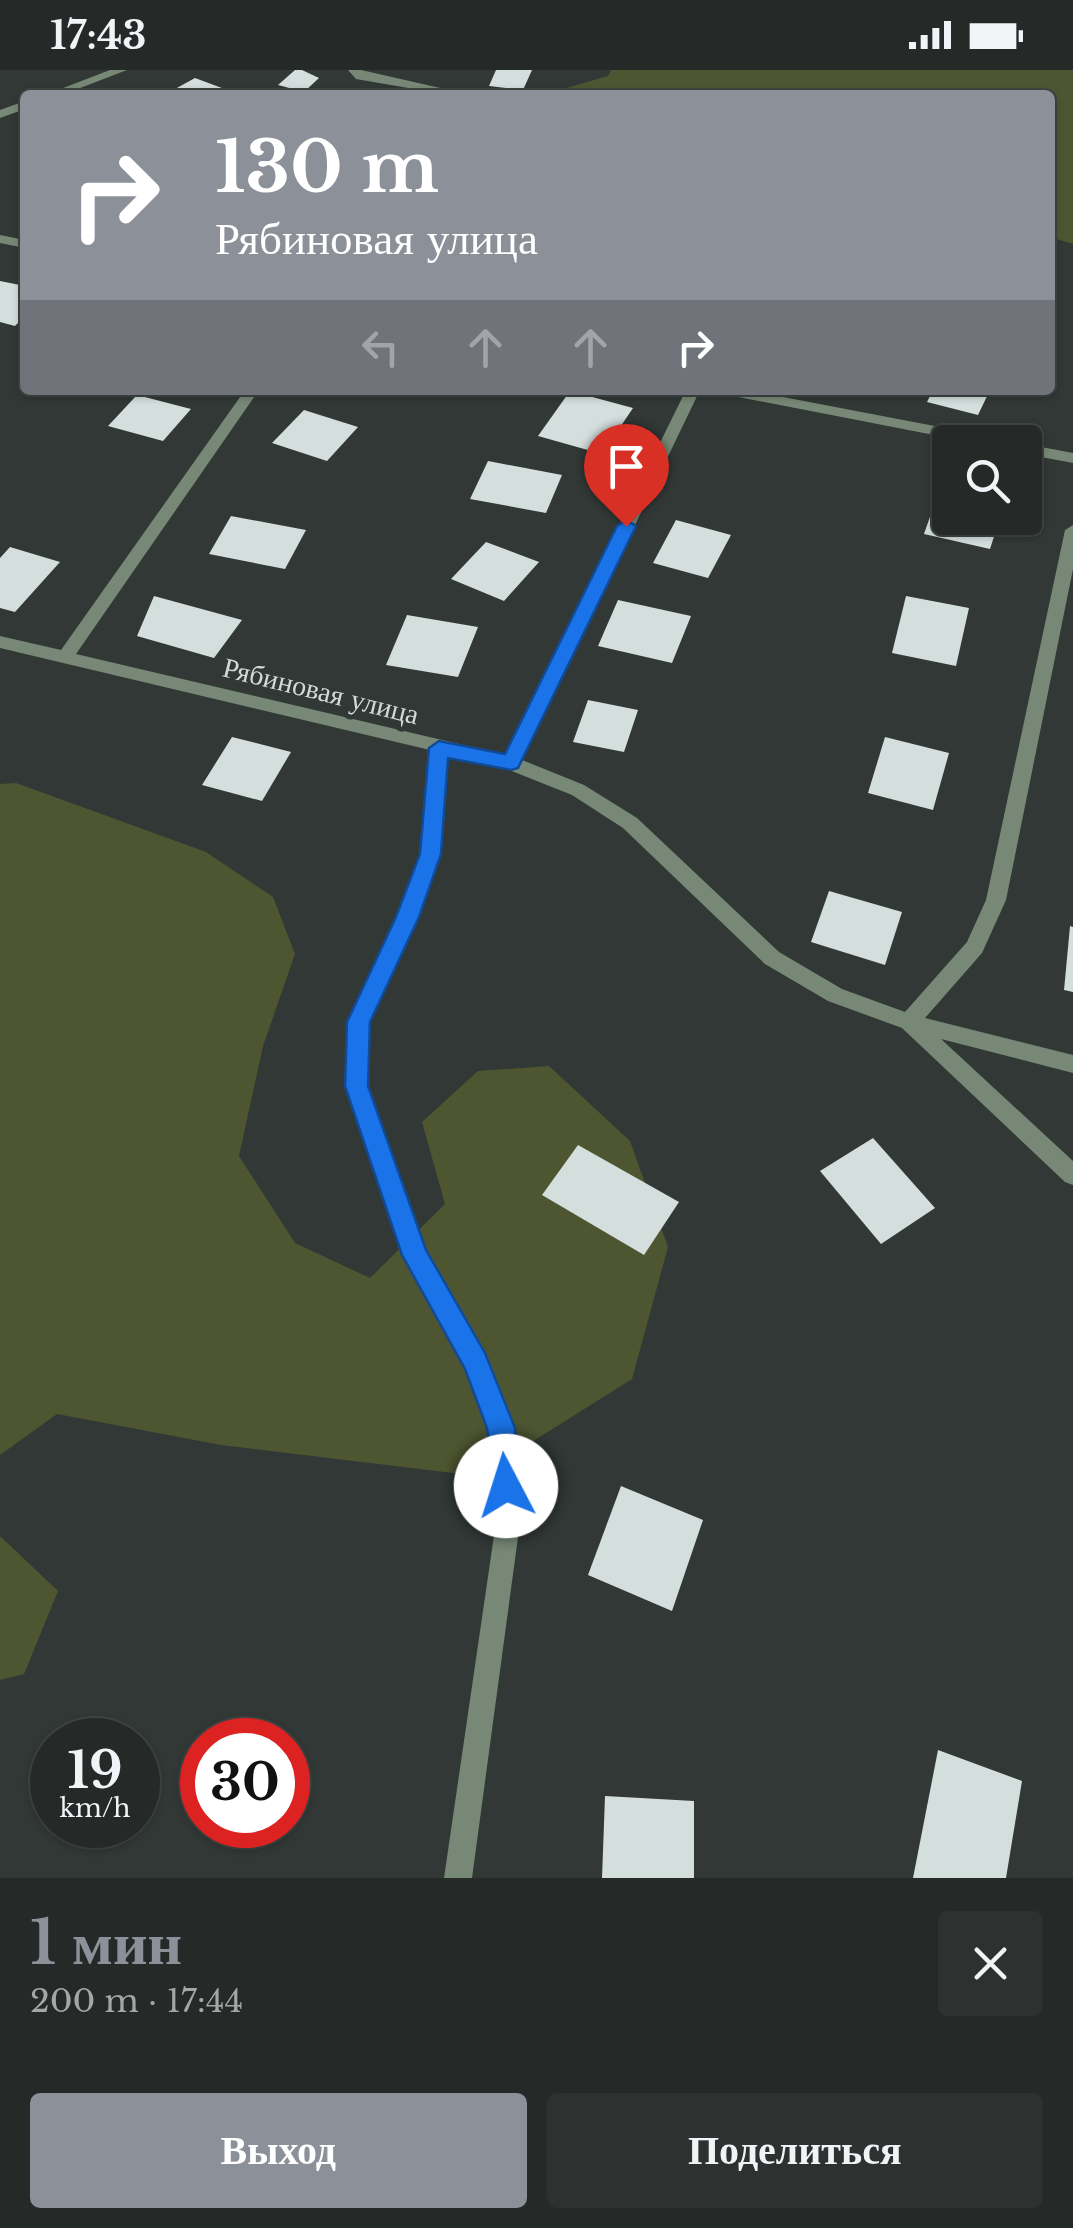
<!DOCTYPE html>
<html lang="ru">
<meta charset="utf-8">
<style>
body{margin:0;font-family:"Libre Baskerville",serif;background:#2d3230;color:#f1f3f6;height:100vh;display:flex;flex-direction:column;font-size:38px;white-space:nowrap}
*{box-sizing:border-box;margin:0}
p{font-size:32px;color:#a3a7a8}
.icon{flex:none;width:55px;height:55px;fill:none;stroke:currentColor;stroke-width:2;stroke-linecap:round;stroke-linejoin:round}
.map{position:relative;height:1808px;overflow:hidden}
.side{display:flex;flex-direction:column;background:#252a28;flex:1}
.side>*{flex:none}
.hud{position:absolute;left:20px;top:20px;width:1035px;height:305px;border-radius:10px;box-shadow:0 2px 8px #0004,0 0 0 2px #424645;background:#8c9099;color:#fff;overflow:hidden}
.fabs{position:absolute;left:932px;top:355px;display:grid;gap:20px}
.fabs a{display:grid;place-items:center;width:110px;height:110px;border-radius:10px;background:#252a28;box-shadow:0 2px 8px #0004,0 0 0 2px #424645;font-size:50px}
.speed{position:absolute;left:30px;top:1648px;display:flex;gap:20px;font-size:50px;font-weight:700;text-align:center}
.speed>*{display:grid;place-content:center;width:130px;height:130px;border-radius:50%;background:#252a28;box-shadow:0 2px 8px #0004,0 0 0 2px #424645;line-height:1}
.speed small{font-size:25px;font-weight:400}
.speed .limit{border:15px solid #d22;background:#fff;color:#111}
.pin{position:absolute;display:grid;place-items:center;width:85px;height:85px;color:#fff;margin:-102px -42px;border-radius:50% 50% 50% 0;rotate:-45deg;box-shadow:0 0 10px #0007}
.pin .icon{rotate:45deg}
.me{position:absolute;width:110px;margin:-55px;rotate:355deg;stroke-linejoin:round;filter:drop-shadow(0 0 8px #0008)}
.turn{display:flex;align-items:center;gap:35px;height:210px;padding:0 30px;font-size:45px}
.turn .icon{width:130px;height:130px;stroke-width:2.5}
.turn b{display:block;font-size:70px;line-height:85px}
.lanes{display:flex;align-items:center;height:95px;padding:0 30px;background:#0003;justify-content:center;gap:50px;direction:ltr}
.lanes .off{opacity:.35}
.round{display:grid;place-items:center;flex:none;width:105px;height:105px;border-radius:10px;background:#2d3230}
.headline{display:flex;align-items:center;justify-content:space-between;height:170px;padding:0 30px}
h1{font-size:60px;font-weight:800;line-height:75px;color:#8c9099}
.primary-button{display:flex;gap:20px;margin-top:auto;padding:20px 30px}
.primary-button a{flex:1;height:115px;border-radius:10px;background:#8c9099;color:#fff;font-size:40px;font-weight:800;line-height:115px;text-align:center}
.primary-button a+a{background:#2d3230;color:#f1f3f6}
.status{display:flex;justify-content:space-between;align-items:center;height:70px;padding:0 50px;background:#252a28;direction:ltr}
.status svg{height:28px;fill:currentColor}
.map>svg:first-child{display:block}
.green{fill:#4e5631}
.building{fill:#d3dedd}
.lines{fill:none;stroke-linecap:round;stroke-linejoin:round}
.minor{fill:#778976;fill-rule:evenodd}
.route{fill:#1a73e8;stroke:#114b97;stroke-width:2.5}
.labels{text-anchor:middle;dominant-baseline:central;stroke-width:10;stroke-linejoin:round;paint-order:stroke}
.street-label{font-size:28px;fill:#d4d9d7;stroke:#313835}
</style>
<div class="status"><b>17:43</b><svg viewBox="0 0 49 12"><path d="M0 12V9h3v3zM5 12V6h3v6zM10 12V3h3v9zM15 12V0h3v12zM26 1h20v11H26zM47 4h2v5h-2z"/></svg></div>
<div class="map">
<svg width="1073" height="1808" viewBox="0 0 1073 1808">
<rect width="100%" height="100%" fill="#313835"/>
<!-- green -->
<g class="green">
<polygon points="611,0 1073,0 1073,174 1050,167 1050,25 542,25 608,6"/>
<polygon points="16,713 206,782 273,827 295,884 263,976 239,1086 295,1173 370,1208 445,1134 422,1052 478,1001 549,996 630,1071 668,1177 632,1309 478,1406 221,1375 57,1344 0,1385 0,714"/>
<polygon points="0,1466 58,1521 24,1604 0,1610"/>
</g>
<!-- building -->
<g class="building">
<polygon points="295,0 302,0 319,8 304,22 278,15"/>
<polygon points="496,0 532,0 523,20 489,16"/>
<polygon points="195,8 230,21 223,25 189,25 175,19"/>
<polygon points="0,211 25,216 25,246 15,256 0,252"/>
<polygon points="933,320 990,320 978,345 927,332"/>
<polygon points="570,321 633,338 602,384 538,366"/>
<polygon points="137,325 191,339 163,371 108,356"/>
<polygon points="304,340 358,357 327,391 272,373"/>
<polygon points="488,391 562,405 546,443 470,429"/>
<polygon points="939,421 950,424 950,448 1000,448 990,479 924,464"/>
<polygon points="231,446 306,460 285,499 209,484"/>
<polygon points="676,450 731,465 708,508 653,493"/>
<polygon points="486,472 539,492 504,531 451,509"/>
<polygon points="10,477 60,492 15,542 0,538 0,488"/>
<polygon points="154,526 242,550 214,588 137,566"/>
<polygon points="906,526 969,538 956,596 892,583"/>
<polygon points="618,530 691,546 672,593 598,576"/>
<polygon points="407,545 478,557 458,607 386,595"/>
<polygon points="588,630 638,640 624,682 573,672"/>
<polygon points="232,667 291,682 262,731 202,715"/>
<polygon points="885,667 949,683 933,740 868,723"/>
<polygon points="829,821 902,842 885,895 811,872"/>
<polygon points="1070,856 1073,857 1073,922 1064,920"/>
<polygon points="873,1068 935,1138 881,1174 820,1101"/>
<polygon points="578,1075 679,1132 644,1185 542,1125"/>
<polygon points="621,1416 703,1450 672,1541 588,1505"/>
<polygon points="938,1680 1022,1711 1006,1808 913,1808"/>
<polygon points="605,1726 694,1731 694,1808 602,1808"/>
</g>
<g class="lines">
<!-- minor -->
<g class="minor">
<polygon points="110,0 127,0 62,25 45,25"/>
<polygon points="348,0 361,0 458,22 449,25 356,9"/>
<polygon points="25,31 25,39 0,48 0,40"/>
<polygon points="0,165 25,170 25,178 0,173"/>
<polygon points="245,320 259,320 76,584 506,685 686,320 700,320 522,690 584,715 637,748 779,882 842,919 905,942 967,872 986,830 1065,460 1073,455 1073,499 1006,830 982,883 925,948 1073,985 1073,1003 941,969 1073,1091 1073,1115 1065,1112 902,958 828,931 765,894 623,758 572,725 507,699 447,685 439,784 418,847 368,951 368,1016 425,1181 484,1284 513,1357 521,1445 472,1808 444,1808 497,1445 489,1357 466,1298 404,1185 346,1016 348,951 398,847 421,784 430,680 0,578 0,566 61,580"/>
<polygon points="716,320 746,320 992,367 1000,372 970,372 723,324"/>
<polygon points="1025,374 1073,383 1073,393 1025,384"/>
</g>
</g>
<!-- route -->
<polygon class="route" points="626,450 636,456 518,698 511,700 448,688 441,784 419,847 370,952 368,1016 426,1180 485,1283 515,1358 520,1416 516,1426 506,1430 496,1426 487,1358 465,1299 402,1185 345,1016 347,952 396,847 420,784 429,678 439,671 505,684 617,456"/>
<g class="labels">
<!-- street labels -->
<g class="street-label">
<text transform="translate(321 621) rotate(14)">Рябиновая улица</text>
</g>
</g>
</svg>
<div class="fabs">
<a><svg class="icon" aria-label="search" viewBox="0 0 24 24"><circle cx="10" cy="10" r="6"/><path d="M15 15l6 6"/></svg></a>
</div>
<div class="speed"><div>19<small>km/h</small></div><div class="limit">30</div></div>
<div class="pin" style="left:626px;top:456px;background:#d93025"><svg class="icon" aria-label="arrive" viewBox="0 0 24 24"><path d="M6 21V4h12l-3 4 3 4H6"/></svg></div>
<svg class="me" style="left:506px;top:1416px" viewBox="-20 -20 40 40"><circle r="19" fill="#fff"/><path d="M0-13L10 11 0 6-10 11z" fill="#1a73e8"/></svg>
<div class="hud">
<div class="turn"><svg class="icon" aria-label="right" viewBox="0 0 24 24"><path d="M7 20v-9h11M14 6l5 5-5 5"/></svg><div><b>130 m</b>Рябиновая улица</div></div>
<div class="lanes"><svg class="icon off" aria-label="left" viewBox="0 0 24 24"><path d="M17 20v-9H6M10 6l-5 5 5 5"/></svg><svg class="icon off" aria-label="ahead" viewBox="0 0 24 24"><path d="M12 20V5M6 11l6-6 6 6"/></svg><svg class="icon off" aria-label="ahead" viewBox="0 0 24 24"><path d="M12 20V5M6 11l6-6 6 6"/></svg><svg class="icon" aria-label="right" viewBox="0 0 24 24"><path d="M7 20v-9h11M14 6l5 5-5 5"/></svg></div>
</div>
</div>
<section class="side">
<div class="headline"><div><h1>1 мин</h1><p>200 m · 17:44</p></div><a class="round"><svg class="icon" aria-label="close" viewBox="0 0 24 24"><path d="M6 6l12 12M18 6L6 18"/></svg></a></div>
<div class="primary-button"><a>Выход</a><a>Поделиться</a></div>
</section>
